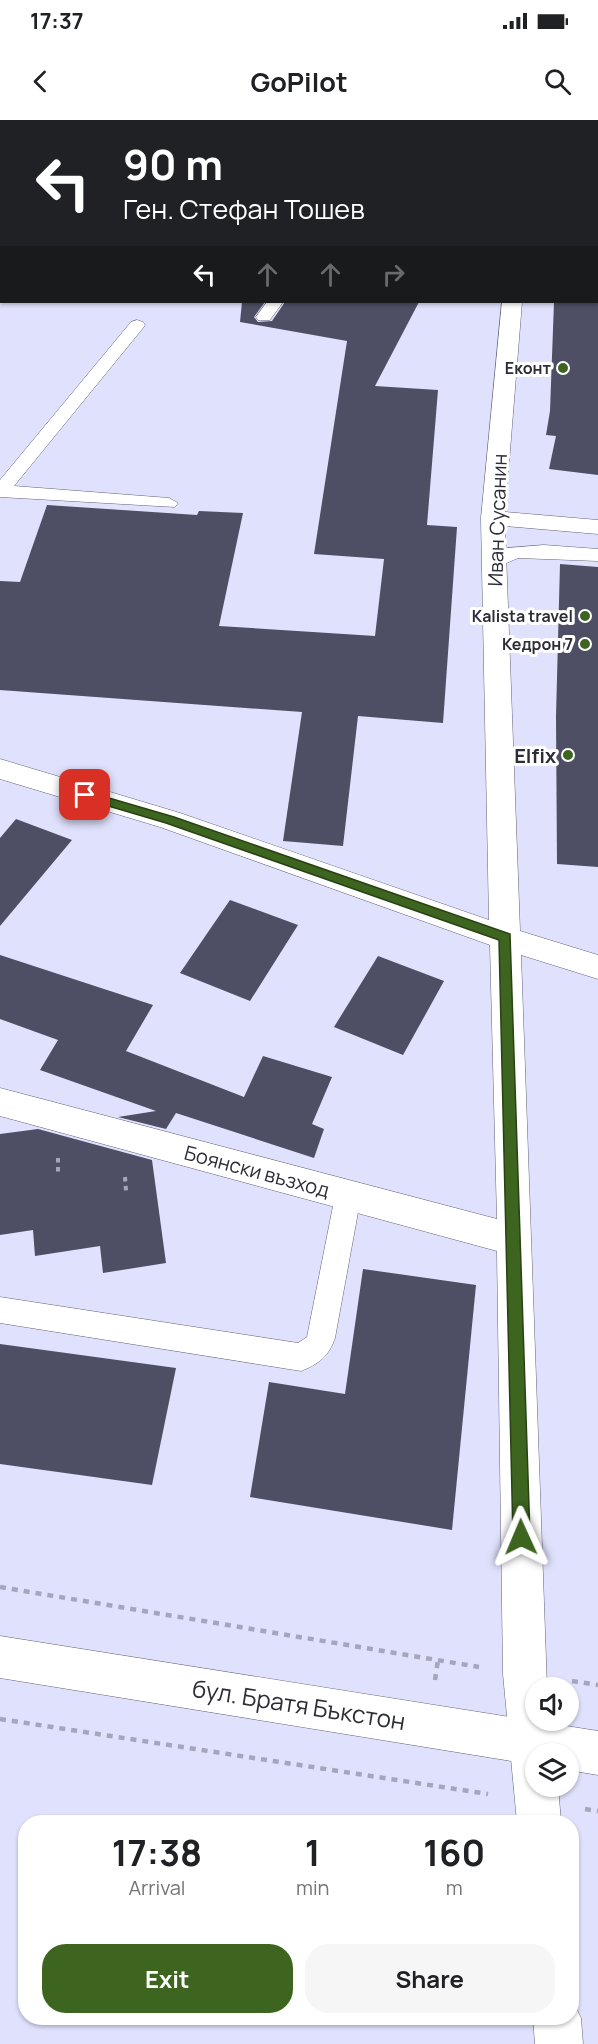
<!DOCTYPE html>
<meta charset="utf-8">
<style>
body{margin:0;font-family:Manrope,sans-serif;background:#f6f6f6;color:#202124;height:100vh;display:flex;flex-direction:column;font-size:22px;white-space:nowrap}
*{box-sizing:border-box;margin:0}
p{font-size:20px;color:#757577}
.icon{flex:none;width:33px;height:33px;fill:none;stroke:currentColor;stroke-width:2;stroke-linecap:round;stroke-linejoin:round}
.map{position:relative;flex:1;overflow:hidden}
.side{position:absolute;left:18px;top:1695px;width:561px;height:210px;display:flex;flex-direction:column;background:#fff;border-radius:24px;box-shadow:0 2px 4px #0004}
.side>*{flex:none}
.top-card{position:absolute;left:0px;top:0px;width:598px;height:183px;box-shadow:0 2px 4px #0004;background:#202124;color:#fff;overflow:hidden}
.buttons{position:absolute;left:525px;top:1557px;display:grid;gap:12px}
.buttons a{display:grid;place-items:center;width:54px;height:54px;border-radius:50%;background:#fff;box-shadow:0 2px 4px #0004;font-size:30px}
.pin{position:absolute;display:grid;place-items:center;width:51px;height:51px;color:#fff;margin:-26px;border-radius:12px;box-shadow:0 3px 9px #0006}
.me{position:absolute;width:66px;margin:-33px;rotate:359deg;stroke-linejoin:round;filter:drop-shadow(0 0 4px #0008)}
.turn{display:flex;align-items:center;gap:21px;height:126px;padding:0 24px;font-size:27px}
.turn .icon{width:78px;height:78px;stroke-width:2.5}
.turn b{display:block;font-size:42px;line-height:51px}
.lanes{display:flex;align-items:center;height:57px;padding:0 24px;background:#0003;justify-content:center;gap:30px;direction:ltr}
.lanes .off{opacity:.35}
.eta{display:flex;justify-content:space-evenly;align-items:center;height:102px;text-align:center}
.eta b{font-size:36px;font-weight:700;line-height:42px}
.button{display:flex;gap:12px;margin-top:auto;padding:12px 24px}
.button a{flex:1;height:69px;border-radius:24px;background:#3d651f;color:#fff;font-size:24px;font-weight:700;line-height:69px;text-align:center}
.button a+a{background:#f6f6f6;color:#202124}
.status{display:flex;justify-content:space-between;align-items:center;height:42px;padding:0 30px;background:#fff;direction:ltr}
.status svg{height:16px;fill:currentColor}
header{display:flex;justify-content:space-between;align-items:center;height:78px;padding:0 24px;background:#fff;font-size:27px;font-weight:700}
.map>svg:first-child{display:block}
.building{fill:#4e4e65}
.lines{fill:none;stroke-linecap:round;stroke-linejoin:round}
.service-casing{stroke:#62627a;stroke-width:1}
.minor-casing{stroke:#62627a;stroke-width:1}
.tertiary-casing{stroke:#62627a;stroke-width:1}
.path-far1{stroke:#a5a6bc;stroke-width:4;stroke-dasharray:4.5 4.5;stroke-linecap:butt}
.path{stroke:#a5a6bc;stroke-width:4.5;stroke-dasharray:6 6;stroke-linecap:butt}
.service{fill:#fff;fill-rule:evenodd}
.minor{fill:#fff;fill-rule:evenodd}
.tertiary{fill:#fff;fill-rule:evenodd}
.route{fill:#3d651f;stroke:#284214;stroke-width:1.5}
.poi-dot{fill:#3d651f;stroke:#fff;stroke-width:2}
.labels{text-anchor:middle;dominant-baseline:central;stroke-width:6;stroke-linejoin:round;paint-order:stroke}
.far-poi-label{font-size:16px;font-weight:bold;fill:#2c2d37;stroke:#fff;text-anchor:end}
.street-label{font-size:20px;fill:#2c2d37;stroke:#fff}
.poi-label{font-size:20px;font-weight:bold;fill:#2c2d37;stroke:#fff;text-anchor:end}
.near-street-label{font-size:24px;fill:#2c2d37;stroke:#fff}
</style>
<div class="status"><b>17:37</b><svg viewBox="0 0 49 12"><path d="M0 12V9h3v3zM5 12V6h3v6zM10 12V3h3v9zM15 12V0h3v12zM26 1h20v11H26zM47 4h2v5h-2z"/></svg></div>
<header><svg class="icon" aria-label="back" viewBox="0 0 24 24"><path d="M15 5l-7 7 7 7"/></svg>GoPilot<svg class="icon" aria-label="search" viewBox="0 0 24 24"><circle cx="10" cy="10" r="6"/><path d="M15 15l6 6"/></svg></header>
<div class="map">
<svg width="598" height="1924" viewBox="0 0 598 1924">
<rect width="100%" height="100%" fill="#e0e1fd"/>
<!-- building -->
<g class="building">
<polygon points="242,182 265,182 254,197 258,202 272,201 285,182 419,182 375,266 438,270 427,405 457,407 443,603 358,596 343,726 283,721 302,592 0,570 0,461 20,462 47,385 197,395 199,391 243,393 219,506 375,516 384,439 314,434 347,221 240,202"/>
<polygon points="554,182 598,182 598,355 549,349 556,316 546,315 550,291"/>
<polygon points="560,444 598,447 598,747 557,744 556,596"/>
<polygon points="16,699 72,720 0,806 0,718"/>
<polygon points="230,780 298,805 250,881 180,853"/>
<polygon points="0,835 153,885 126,931 244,977 263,936 332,957 312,1004 324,1009 314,1038 176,993 166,1009 118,997 156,991 40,950 58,920 0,899"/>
<polygon points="378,836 444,861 403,935 334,907"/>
<polygon points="38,1009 152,1040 166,1143 103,1153 100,1126 35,1136 33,1110 0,1115 0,1014"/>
<polygon points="363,1149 476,1165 452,1410 250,1377 269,1262 345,1274"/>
<polygon points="0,1224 176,1248 152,1365 0,1344"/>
</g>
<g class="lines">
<!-- service casing -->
<g class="service-casing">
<g id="service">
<polygon points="267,182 283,182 270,200 258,200 256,197"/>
<polygon points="137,200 143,202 145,205 143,208 14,366 169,378 178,383 175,387 0,377 0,360 131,202"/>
<polygon points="544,425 598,429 598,441 518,438 493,449 483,443 507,428"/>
<path d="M348 1064 358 1068 361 1076 335 1218C329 1236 319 1244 301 1251L0 1203V1177L298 1223 307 1217 335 1076 338 1068Z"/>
</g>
</g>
<!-- minor casing -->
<g class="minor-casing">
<g id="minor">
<polygon points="207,0 228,0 229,2 208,2"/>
<polygon points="523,0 541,0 522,2"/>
<rect x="597" y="59" width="1" height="12"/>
<polygon points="502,182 522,182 505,392 598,400 598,414 505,406 520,811 598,835 598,859 521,835 547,1568 536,1568 536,1600 551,1600 555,1634 536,1634 536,1666 558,1666 561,1702 517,1702 503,1554 497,1131 0,996 0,968 497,1099 490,825 160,707 0,659 0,639 180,693 489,800 481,398"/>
<polygon points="572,1880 581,1898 583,1924 535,1924 533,1898 572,1898"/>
</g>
</g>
<!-- tertiary casing -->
<g class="tertiary-casing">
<polygon id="tertiary" points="0,1516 598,1611 598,1655 568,1650 568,1634 536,1634 536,1645 0,1558"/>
</g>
<!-- path-far1 -->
<g class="path-far1">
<polyline points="58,1038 58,1055"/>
<polyline points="125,1057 126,1071"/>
</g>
<!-- path -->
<g class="path">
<polyline points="0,1467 479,1547"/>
<polyline points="435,1560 438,1540"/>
<polyline points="572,1561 598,1565"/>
<polyline points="0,1599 488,1674"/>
<polyline points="585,1689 598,1691"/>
</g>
<!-- service -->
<use href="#service" class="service"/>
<!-- minor -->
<use href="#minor" class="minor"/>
<!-- tertiary -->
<use href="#tertiary" class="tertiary"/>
</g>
<!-- route -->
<polygon class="route" points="85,671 174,697 510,814 530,1417 527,1423 521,1426 515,1423 513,1417 499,820 166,703 81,678 81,672"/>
<!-- markers -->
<g class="poi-dot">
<circle cx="563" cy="248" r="6"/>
<circle cx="585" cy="496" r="6"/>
<circle cx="585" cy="524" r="6"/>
<circle cx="568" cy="635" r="6"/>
</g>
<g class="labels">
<!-- far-poi labels -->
<g class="far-poi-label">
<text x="551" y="248">Еконт</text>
<text x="573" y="496">Kalista travel</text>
<text x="573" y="524">Кедрон 7</text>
</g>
<!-- street labels -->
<g class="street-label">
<text transform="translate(497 400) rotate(-88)">Иван Сусанин</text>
<text transform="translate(257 1051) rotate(15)">Боянски възход</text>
</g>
<!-- poi labels -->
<g class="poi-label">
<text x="556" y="635">Elfix</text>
</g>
<!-- near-street labels -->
<g class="near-street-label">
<text transform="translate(299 1584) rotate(9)">бул. Братя Бъкстон</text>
</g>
</g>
</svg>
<div class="buttons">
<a><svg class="icon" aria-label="sound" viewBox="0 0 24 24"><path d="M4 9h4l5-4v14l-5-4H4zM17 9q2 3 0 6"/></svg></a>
<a><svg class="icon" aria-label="layers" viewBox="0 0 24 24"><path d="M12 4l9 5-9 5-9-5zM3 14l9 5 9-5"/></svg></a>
</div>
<div class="pin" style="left:85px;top:675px;background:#d93025"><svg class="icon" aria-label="arrive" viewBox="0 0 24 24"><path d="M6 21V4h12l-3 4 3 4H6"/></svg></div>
<svg class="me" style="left:521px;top:1417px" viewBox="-20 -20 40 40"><path d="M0-17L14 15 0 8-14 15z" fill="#3d651f" stroke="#fff" stroke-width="4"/></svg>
<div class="top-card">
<div class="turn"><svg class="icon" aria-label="left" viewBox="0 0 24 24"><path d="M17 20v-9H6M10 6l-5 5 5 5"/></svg><div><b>90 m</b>Ген. Стефан Тошев</div></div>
<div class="lanes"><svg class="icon" aria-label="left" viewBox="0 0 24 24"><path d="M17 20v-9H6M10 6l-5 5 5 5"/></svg><svg class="icon off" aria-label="ahead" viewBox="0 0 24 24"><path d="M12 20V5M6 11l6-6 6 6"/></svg><svg class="icon off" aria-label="ahead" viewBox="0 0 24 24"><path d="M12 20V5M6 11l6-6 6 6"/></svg><svg class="icon off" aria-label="right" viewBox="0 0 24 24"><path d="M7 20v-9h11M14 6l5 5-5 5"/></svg></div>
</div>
<section class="side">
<div class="eta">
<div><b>17:38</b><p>Arrival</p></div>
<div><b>1</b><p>min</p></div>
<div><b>160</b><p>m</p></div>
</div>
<div class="button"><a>Exit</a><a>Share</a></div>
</section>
</div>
